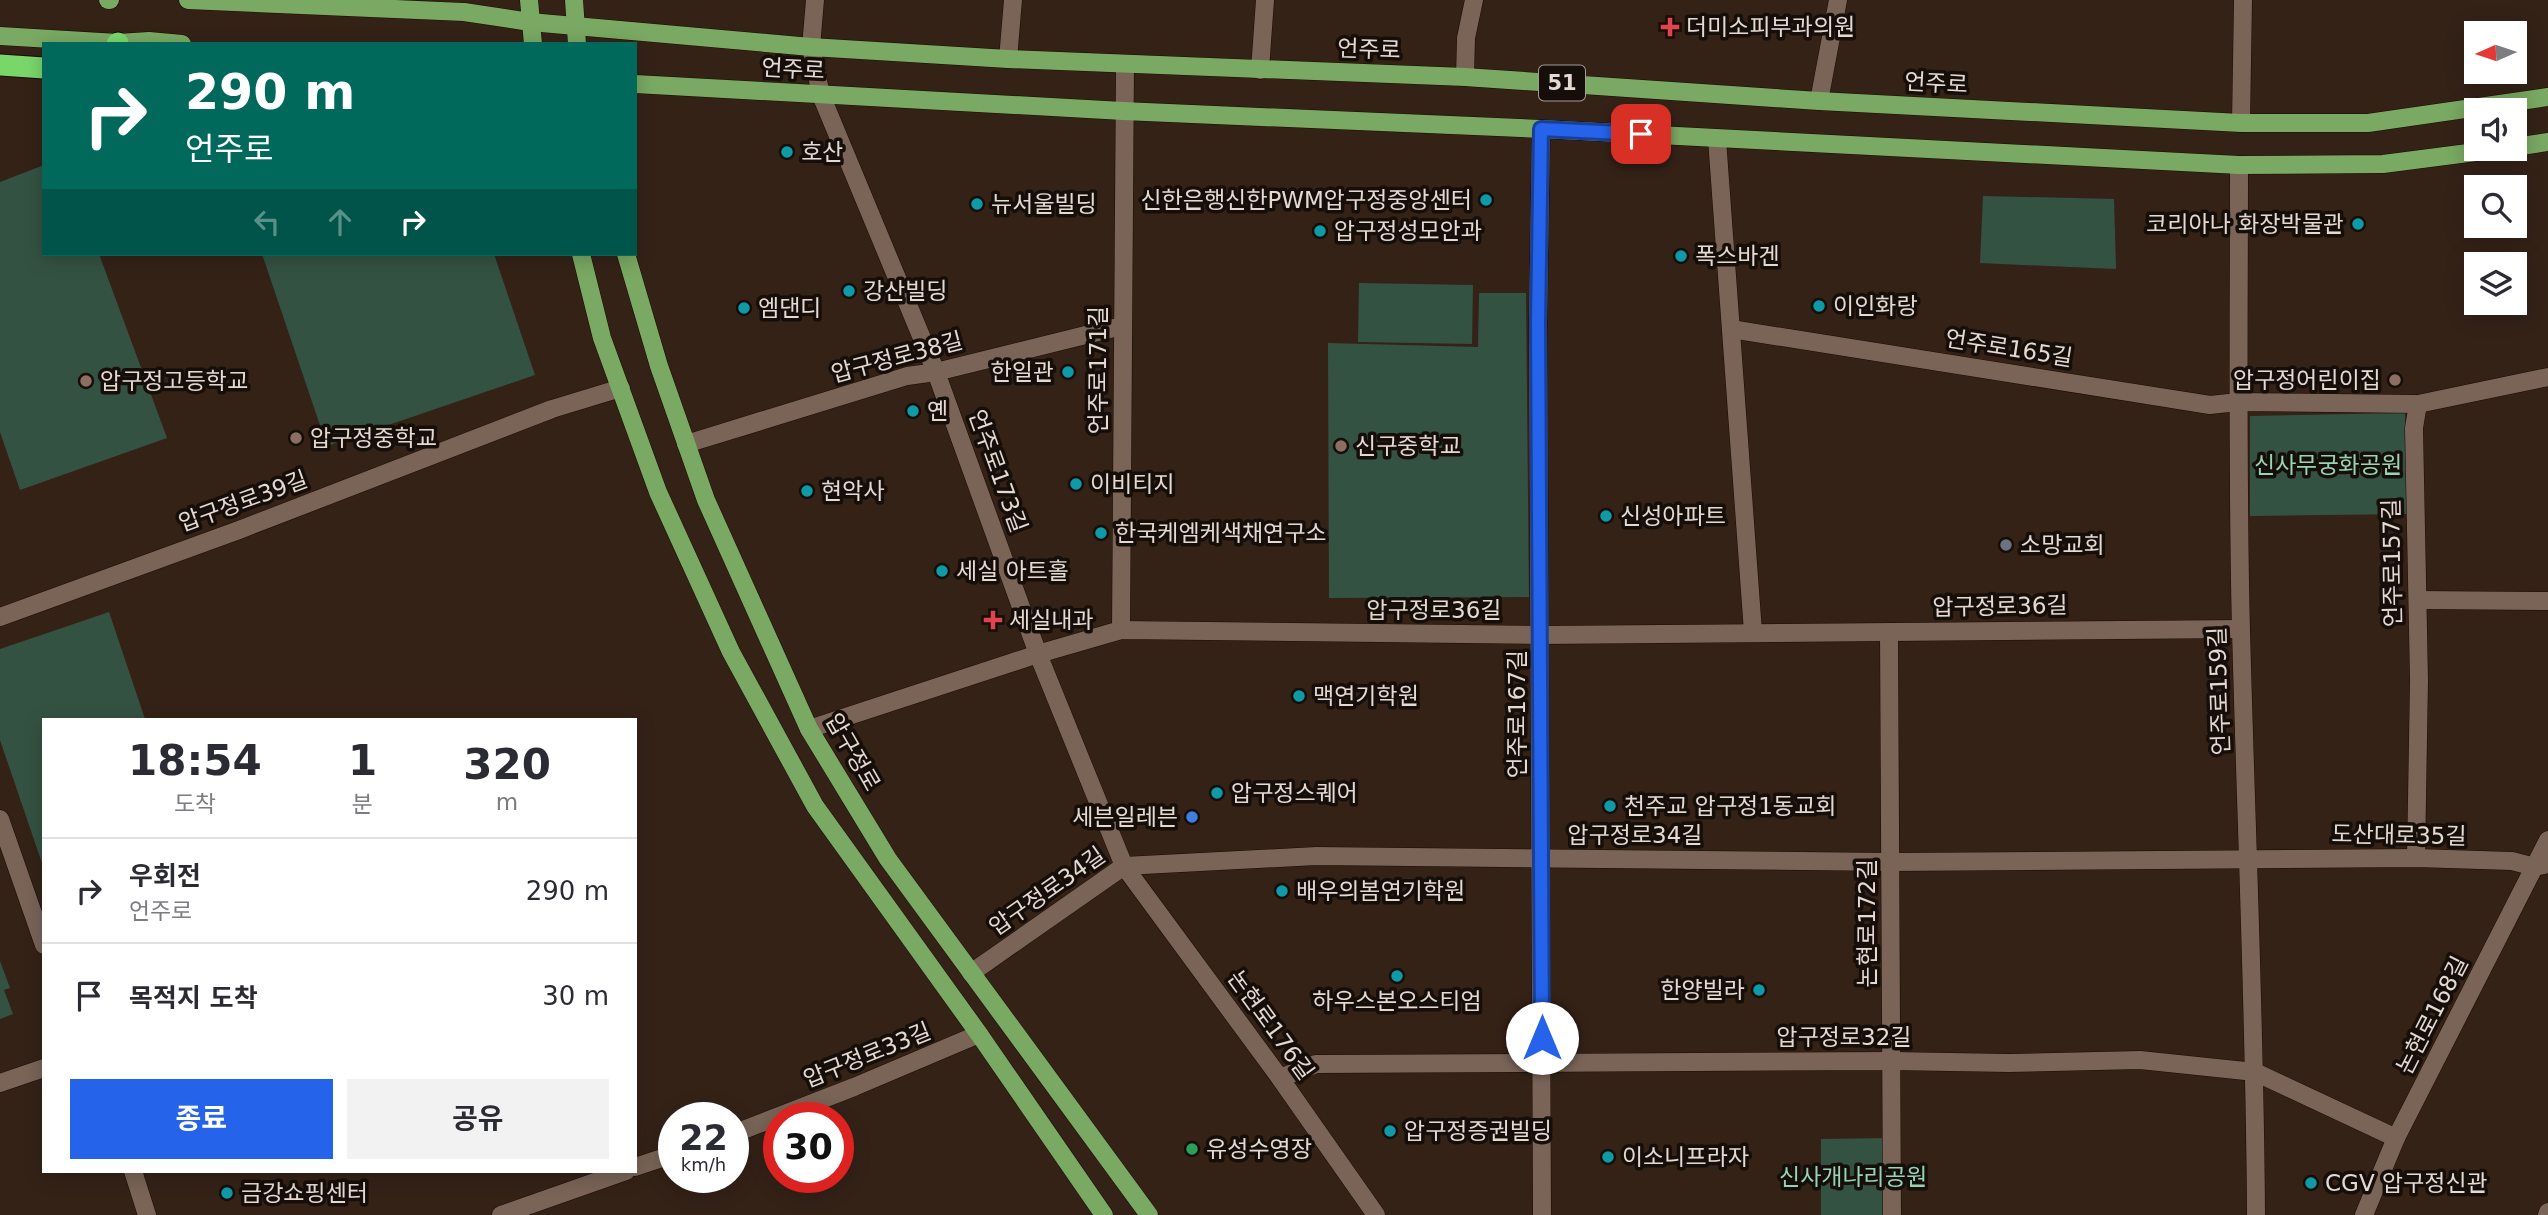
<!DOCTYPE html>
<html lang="ko">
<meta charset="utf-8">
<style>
body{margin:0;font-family:"DejaVu Sans","Noto Sans KR",sans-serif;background:#f2f2f3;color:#2b2b33;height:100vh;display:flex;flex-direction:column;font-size:26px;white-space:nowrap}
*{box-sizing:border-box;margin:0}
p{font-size:23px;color:#7c7c81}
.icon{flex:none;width:38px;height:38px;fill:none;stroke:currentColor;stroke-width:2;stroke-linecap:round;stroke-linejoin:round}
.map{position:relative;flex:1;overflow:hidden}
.sheet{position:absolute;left:42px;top:718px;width:595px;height:455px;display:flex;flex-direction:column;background:#fff;border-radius:0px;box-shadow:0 4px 18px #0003}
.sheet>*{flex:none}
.banner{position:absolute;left:42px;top:42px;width:595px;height:214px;border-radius:0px;box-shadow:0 4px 18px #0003;background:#00695c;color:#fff;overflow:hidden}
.needle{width:46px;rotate:267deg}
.tools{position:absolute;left:2464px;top:21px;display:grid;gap:14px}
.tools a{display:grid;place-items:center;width:63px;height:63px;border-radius:0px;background:#fff;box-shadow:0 4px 18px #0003;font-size:35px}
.speed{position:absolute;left:658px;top:1102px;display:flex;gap:14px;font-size:35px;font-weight:700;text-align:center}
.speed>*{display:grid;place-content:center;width:91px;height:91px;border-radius:50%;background:#fff;box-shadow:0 4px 18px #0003;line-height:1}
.speed small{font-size:18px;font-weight:400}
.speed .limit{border:10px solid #d22;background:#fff;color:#111}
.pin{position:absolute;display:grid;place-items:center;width:60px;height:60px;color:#fff;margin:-30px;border-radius:14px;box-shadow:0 4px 10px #0006}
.me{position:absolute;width:77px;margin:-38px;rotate:0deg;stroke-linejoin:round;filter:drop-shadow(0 0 5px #0008)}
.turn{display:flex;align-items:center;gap:24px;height:147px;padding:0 28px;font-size:32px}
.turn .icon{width:91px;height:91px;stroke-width:2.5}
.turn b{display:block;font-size:49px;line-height:60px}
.lanes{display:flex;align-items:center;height:66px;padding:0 28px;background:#0003;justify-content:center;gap:35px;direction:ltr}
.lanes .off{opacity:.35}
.eta{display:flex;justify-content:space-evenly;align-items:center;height:119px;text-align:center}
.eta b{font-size:42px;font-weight:700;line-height:49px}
.action{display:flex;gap:14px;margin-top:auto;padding:14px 28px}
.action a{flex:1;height:80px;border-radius:0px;background:#2563eb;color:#fff;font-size:28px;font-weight:700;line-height:80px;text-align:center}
.action a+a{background:#f2f2f3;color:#2b2b33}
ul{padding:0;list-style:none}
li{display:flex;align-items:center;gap:21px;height:105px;padding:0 28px;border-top:2px solid #e1e1e2}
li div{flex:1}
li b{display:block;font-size:26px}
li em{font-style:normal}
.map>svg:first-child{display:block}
.green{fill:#345242}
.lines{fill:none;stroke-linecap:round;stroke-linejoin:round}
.minor-casing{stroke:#1b0b03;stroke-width:19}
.major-casing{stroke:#1b0b03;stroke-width:19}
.highway-casing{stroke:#1b0b03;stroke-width:23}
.minor{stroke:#796457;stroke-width:18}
.major{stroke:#79a962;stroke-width:18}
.highway{stroke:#79d76a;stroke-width:21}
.route-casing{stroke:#184099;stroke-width:18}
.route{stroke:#2563eb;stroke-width:12}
.health-dot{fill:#e0444e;stroke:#160e09;stroke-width:2.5}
.culture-dot{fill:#0f9aa8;stroke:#160e09;stroke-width:2.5}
.education-dot{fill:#8d6e63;stroke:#160e09;stroke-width:2.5}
.worship-dot{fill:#6b7280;stroke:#160e09;stroke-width:2.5}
.shop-dot{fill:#3f7fe0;stroke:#160e09;stroke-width:2.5}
.leisure-dot{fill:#2e9e5b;stroke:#160e09;stroke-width:2.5}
.labels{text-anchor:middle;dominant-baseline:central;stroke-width:7;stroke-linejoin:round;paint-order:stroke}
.shield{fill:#160e09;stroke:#a79c96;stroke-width:2}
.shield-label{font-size:21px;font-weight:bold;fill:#e5d9d2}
.poi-label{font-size:23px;fill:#e5d9d2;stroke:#160e09;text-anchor:start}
.street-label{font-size:23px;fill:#e5d9d2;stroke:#160e09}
.park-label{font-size:23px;fill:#98d4b3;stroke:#160e09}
</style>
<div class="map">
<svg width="2548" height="1215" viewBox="0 0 2548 1215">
<rect width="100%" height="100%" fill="#342217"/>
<!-- green -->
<g class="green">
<polygon points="44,165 44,254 99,254 167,438 20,490 0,432 0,182"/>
<polygon points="1983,196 2114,199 2116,269 1980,263"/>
<polygon points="262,254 494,254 535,375 327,446"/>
<polygon points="1359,283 1473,285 1472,344 1358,342"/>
<polygon points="1479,293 1526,293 1529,597 1329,598 1328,343 1478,347"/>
<polygon points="2405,413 2407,514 2250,516 2250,416"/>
<polygon points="109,612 145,719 44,719 44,869 0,740 0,649"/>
<polygon points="0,961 10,988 4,990 13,1014 0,1019"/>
<polygon points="1885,1138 1885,1215 1821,1215 1821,1139"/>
</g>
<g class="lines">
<!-- minor casing -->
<g class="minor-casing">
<g id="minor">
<polyline points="815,0 811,47 821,95 936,372 1038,654 1124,866 1280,1078 1376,1215"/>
<polyline points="1008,59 1013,0"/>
<polyline points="1260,70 1265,0"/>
<polyline points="1465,77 1466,38 1474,0"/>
<polyline points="1819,101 1838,0"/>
<polyline points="2241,123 2243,0"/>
<polyline points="1541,129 1538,323 1542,1215"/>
<polyline points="1717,139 1753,632"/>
<path d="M2239 165C2239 320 2237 474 2241 629 2246 825 2255 1020 2256 1215"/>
<polyline points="1731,329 2210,405 2238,402 2418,404 2548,377"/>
<polyline points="686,444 907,376 936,372 1122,326"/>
<polyline points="2418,600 2548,601"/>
<polyline points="0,617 239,530 552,409 621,388"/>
<polyline points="1121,630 1125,64"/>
<polyline points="1889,632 1892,1215"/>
<polyline points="809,729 1038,654 1121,630 1541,635 2241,629"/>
<polyline points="0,819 44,945"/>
<polyline points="2416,858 2419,680 2414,428 2418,404"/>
<polyline points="971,973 1124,866 1316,856 1892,862 2416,858 2512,861 2535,867 2548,864"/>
<polyline points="1280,1078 1316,1064 1891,1061 2009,1063 2140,1060 2255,1072 2396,1138"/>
<polyline points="0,1083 44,1068"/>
<polyline points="733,1134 854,1087 979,1034"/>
<polyline points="635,1167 674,1154"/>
<polyline points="133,1171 147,1215"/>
<polyline points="501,1215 626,1171"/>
<polyline points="2364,1215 2396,1138 2548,840"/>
<polyline points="2547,1215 2548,1212"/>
</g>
</g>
<!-- major casing -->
<g class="major-casing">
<g id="major">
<polyline points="108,0 110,0"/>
<polyline points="188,0 464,12 530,22 811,47 1008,59 1465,77 1819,101 2241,123 2368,123 2548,97"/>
<polyline points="529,0 533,44"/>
<polyline points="574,0 577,44"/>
<polyline points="0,36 118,43 149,41 182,44"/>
<polyline points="635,84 1123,111 1541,129 2239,165 2383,164 2499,149"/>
<polyline points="2515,147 2548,142"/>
<polyline points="581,254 602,338 658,492 731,652 815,806 979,1034 1104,1215"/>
<polyline points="626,254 659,366 706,500 809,729 888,859 1149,1215"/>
</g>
</g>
<!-- highway casing -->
<g class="highway-casing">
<g id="highway">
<polyline points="117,44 118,43"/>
<polyline points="0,65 44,68"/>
</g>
</g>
<!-- minor -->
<use href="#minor" class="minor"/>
<!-- major -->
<use href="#major" class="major"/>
<!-- highway -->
<use href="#highway" class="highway"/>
</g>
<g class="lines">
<!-- route casing -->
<g class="route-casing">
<polyline id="route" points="1542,1038 1538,323 1541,129 1641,134"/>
</g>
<!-- route -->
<use href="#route" class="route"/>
</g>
<!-- markers -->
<g class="health-dot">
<path d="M1666.5 16.5h7v7h7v7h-7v7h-7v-7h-7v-7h7z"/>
<path d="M989.5 609.5h7v7h7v7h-7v7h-7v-7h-7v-7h7z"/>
</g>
<g class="culture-dot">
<circle cx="787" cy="152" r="7"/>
<circle cx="1486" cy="200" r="7"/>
<circle cx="977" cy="204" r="7"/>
<circle cx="2358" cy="224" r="7"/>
<circle cx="1320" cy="231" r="7"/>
<circle cx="1681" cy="256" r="7"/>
<circle cx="849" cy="291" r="7"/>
<circle cx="1819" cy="306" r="7"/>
<circle cx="744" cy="308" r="7"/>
<circle cx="1068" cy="372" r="7"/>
<circle cx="913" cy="411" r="7"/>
<circle cx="1076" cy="484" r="7"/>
<circle cx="807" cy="491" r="7"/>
<circle cx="1606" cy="516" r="7"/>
<circle cx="1101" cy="533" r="7"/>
<circle cx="942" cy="571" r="7"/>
<circle cx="1299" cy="696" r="7"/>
<circle cx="1217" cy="793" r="7"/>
<circle cx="1610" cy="806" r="7"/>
<circle cx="1282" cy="891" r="7"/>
<circle cx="1397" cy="976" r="7"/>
<circle cx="1759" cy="990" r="7"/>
<circle cx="1390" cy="1131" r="7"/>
<circle cx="1608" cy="1157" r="7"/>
<circle cx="2311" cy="1183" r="7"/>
<circle cx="227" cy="1193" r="7"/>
</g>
<g class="education-dot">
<circle cx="2395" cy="380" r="7"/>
<circle cx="86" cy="381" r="7"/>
<circle cx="296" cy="438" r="7"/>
<circle cx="1341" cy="446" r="7"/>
</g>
<circle class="worship-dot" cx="2006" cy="545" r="7"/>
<circle class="shop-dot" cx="1192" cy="817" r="7"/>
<circle class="leisure-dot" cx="1192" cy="1149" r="7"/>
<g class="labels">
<!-- shield labels -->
<rect class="shield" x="1539" y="65.5" width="46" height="35" rx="5"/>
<g class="shield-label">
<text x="1562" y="83">51</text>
</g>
<!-- poi labels -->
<g class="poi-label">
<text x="1686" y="27">더미소피부과의원</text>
<text x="801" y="152">호산</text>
<text x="1472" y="200" text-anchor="end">신한은행신한PWM압구정중앙센터</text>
<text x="991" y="204">뉴서울빌딩</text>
<text x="2344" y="224" text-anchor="end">코리아나 화장박물관</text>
<text x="1334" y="231">압구정성모안과</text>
<text x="1695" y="256">폭스바겐</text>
<text x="863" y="291">강산빌딩</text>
<text x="1833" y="306">이인화랑</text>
<text x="758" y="308">엠댄디</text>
<text x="1054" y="372" text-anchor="end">한일관</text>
<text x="2381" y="380" text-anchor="end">압구정어린이집</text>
<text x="100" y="381">압구정고등학교</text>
<text x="927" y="411">옌</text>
<text x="310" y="438">압구정중학교</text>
<text x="1355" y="446">신구중학교</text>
<text x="1090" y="484">이비티지</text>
<text x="821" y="491">현악사</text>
<text x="1620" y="516">신성아파트</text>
<text x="1115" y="533">한국케엠케색채연구소</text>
<text x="2020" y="545">소망교회</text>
<text x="956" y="571">세실 아트홀</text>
<text x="1009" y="620">세실내과</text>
<text x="1313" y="696">맥연기학원</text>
<text x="1231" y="793">압구정스퀘어</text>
<text x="1624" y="806">천주교 압구정1동교회</text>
<text x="1178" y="817" text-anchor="end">세븐일레븐</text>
<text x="1296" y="891">배우의봄연기학원</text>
<text x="1745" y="990" text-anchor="end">한양빌라</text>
<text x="1397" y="1001" text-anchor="middle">하우스본오스티엄</text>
<text x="1404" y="1131">압구정증권빌딩</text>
<text x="1206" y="1149">유성수영장</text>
<text x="1622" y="1157">이소니프라자</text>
<text x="2325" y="1183">CGV 압구정신관</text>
<text x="241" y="1193">금강쇼핑센터</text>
</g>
<!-- street labels -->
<g class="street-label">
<text transform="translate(1369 49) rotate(2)">언주로</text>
<text transform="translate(793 69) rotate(3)">언주로</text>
<text transform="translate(1936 83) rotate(3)">언주로</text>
<text transform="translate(2009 348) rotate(9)">언주로165길</text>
<text transform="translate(897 357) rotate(-15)">압구정로38길</text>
<text transform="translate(1098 370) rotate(-90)">언주로171길</text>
<text transform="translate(998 471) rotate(70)">언주로173길</text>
<text transform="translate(243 501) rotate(-20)">압구정로39길</text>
<text transform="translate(2392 563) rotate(-91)">언주로157길</text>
<text transform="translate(2000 606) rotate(-1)">압구정로36길</text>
<text x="1434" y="610">압구정로36길</text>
<text transform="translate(2219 691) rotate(-92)">언주로159길</text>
<text transform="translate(1517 714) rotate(-90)">언주로167길</text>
<text transform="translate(853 752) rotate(60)">압구정로</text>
<text x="1635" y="835">압구정로34길</text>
<text transform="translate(2399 835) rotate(1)">도산대로35길</text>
<text transform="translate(1047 891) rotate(-35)">압구정로34길</text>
<text transform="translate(1867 923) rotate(-90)">논현로172길</text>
<text transform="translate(2432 1015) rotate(-63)">논현로168길</text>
<text transform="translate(1271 1025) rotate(54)">논현로176길</text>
<text x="1844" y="1037">압구정로32길</text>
<text transform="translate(867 1055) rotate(-22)">압구정로33길</text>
</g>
<!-- park labels -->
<g class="park-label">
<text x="2328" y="465">신사무궁화공원</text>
<text x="1853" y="1177">신사개나리공원</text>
</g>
</g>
</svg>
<div class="tools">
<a><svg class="needle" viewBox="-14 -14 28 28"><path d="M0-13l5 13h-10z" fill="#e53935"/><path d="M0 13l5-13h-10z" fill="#7c7c81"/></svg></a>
<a><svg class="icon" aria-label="sound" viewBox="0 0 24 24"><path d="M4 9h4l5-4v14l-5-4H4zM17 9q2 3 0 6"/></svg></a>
<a><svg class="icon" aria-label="search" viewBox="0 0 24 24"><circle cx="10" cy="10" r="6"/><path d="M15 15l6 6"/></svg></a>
<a><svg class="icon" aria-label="layers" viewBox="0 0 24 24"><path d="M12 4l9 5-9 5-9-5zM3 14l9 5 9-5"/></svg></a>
</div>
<div class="speed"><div>22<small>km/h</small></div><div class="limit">30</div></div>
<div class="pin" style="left:1641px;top:134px;background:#d93025"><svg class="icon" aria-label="arrive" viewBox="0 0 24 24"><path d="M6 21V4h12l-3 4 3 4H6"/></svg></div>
<svg class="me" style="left:1542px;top:1038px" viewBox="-20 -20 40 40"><circle r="19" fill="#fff"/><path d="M0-13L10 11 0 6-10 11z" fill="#2563eb"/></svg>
<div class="banner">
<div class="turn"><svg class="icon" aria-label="right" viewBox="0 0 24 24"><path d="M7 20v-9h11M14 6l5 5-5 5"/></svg><div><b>290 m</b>언주로</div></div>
<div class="lanes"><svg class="icon off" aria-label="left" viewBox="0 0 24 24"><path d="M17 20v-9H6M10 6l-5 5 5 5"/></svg><svg class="icon off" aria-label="ahead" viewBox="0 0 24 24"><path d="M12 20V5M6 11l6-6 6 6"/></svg><svg class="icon" aria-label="right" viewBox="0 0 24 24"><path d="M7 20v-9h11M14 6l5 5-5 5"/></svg></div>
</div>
<section class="sheet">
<div class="eta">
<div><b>18:54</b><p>도착</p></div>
<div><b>1</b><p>분</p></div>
<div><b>320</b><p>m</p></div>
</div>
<ul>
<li><svg class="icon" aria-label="right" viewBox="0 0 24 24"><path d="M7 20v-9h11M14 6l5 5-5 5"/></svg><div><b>우회전</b><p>언주로</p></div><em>290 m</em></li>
<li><svg class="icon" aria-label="arrive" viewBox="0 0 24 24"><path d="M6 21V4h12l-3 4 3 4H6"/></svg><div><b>목적지 도착</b></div><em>30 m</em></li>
</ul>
<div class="action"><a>종료</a><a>공유</a></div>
</section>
</div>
